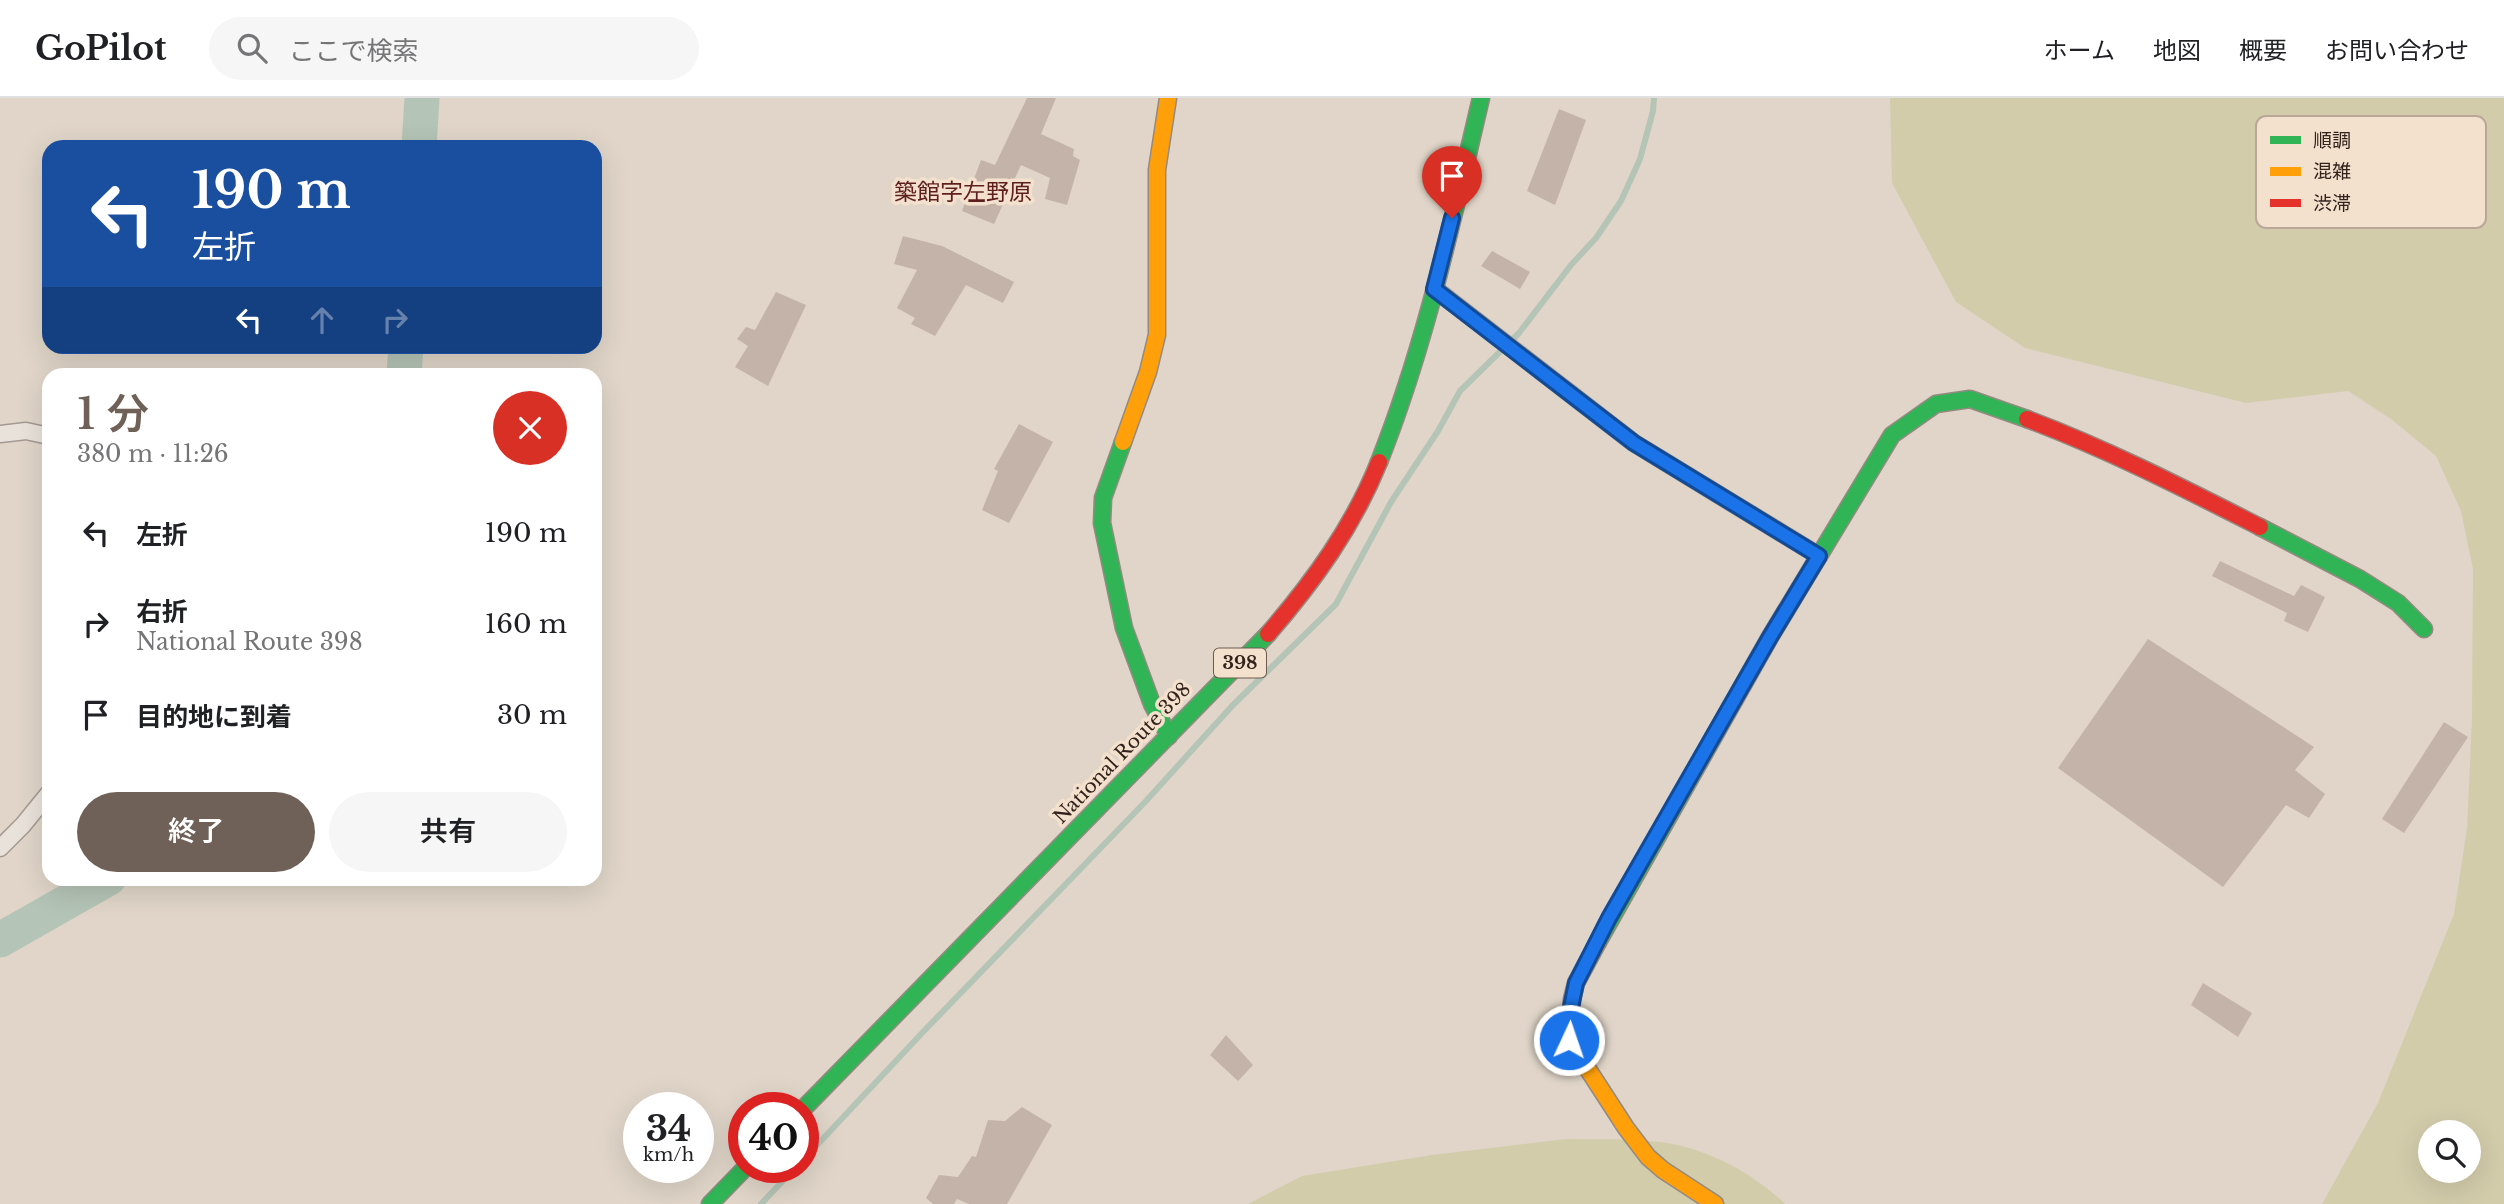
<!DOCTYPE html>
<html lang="ja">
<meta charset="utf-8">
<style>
body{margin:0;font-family:"Libre Baskerville","Noto Sans JP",serif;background:#f6f6f6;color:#202124;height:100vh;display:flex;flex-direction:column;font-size:26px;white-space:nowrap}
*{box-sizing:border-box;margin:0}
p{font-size:23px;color:#757577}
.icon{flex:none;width:38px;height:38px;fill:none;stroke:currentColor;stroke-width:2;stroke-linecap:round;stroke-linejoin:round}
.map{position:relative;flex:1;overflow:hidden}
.details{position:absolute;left:42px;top:270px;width:560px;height:518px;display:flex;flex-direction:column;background:#fff;border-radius:21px;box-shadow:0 7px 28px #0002}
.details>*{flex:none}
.hud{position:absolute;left:42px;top:42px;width:560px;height:214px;border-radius:21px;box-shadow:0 7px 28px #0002;background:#1a4fa0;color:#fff;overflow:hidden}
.controls{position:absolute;left:2418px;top:1022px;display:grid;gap:14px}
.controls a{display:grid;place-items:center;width:63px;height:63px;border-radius:50%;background:#fff;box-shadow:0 7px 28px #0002;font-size:35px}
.speed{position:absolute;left:623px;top:994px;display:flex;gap:14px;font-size:35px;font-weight:700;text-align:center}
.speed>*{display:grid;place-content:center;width:91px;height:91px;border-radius:50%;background:#fff;box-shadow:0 7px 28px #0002;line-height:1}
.speed small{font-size:18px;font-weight:400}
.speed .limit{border:10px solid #d22;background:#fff;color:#111}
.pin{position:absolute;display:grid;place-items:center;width:60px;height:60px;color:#fff;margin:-72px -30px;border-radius:50% 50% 50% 0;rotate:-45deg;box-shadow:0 0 7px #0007}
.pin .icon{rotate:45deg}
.me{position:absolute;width:77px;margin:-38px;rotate:3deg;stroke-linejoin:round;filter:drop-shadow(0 0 5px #0008)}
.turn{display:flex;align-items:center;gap:24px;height:147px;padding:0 35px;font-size:32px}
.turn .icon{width:91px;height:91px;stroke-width:2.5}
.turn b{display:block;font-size:49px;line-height:60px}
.lanes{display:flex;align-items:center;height:66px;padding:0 35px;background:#0003;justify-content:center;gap:35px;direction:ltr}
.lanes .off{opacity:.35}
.round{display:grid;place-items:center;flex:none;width:74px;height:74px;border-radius:37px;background:#f6f6f6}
.overview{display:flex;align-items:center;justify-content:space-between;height:119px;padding:0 35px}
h1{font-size:42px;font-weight:600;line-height:52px;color:#6f6158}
.button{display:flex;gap:14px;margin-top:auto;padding:14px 35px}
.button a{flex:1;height:80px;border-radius:42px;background:#6f6158;color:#fff;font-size:28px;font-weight:600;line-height:80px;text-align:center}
.button a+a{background:#f6f6f6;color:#202124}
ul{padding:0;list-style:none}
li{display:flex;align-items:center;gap:21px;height:91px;padding:0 35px}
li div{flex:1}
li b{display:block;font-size:26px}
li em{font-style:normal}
header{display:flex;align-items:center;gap:42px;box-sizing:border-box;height:98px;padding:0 35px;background:#fff;border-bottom:2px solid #e0e0e0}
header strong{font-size:33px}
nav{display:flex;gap:38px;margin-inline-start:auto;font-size:24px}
.search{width:490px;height:63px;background:#f6f6f6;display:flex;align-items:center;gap:18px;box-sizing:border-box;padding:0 24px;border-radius:38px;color:#757577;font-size:26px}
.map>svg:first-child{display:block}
.green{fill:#d3ccab;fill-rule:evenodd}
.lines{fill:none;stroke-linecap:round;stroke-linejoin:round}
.stream{stroke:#b4c4b6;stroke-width:6}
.river{stroke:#b4c4b6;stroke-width:35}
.building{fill:#c4b3a9}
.street-casing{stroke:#a59a92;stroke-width:19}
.fast-casing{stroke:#958a82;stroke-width:19}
.slow-casing{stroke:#958a82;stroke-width:19}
.jam-casing{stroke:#958a82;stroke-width:19}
.street{stroke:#e8e2da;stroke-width:16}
.fast{stroke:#30b455;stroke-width:16}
.slow{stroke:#ff9f0a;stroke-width:16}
.jam{stroke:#e5322d;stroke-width:16}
.route-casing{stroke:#114b97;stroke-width:18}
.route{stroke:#1a73e8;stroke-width:12}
.labels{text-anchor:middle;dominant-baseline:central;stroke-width:7;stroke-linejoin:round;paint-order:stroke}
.shield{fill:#f3e1cd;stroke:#6c5b51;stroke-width:2}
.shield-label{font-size:18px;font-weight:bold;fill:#32221c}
.street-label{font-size:19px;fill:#32221c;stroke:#f3e1cd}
.quarter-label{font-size:23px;fill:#5d1e1d;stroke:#f3e1cd}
.key{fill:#f3e1cd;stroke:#b9a898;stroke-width:2}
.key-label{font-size:19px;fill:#32221c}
</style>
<header>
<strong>GoPilot</strong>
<div class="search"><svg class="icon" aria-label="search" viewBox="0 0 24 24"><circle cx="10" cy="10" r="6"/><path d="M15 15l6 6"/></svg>ここで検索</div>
<nav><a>ホーム</a><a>地図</a><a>概要</a><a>お問い合わせ</a></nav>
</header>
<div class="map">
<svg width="2504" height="1106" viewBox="0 0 2504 1106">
<rect width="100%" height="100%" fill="#e0d5c8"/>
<!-- green -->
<g class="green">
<path d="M1890 0H2504V1106H2322L2378 1005 2454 816 2467 730 2472 621 2473 471 2461 413 2436 358 2391 321 2348 293 2246 305 2025 250 1956 204 1892 85ZM2431 1034H2469V1073H2431Z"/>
<path d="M1566 1041C1597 1042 1629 1040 1659 1044 1705 1049 1752 1074 1785 1106H1248L1302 1078 1432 1057Z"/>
</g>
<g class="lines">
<!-- stream -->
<g class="stream">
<polyline points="803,1062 923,934 1146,703 1232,608 1336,506 1391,404 1438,333 1460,293 1519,235 1571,167 1596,140 1621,103 1640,61 1653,13 1654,0"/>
<polyline points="761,1106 796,1069"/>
</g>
<!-- river -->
<g class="river">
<polyline points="419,49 422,0"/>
<polyline points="404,276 406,248"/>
<polyline points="0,842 109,780"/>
</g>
</g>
<!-- building -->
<g class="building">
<polygon points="1027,0 1056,0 1041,36 1074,51 1073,58 1080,62 1067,107 1045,101 1050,80 1021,67 994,126 962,113 981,62 995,67"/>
<polygon points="1559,11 1586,22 1555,107 1527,93"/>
<polygon points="903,138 942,148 1014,184 1003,205 966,187 935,238 911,226 915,220 897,210 917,172 894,166"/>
<polygon points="1492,153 1530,174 1520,191 1481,168"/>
<polygon points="776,194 806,207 768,288 735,269 748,248 737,241 746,229 755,232"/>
<polygon points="1019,326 1053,344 1009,425 982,412 998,373 994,371"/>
<polygon points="2220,463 2294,498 2301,487 2325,499 2308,534 2284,523 2287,515 2212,478"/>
<polygon points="2148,541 2314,649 2295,672 2325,696 2309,720 2286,707 2223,789 2058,670"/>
<polygon points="2444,624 2468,639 2404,735 2382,721"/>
<polygon points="2203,885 2252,915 2238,939 2191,907"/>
<polygon points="1226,937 1253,967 1238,983 1210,957"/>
<polygon points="1022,1009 1052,1027 1007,1106 969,1106 957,1101 954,1106 933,1106 926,1100 939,1077 958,1079 972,1058 976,1059 988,1022 1005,1023"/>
</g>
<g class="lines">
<!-- street casing -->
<g class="street-casing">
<g id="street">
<polyline points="1435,191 1634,345 1819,458"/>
<polyline points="0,336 26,333 49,338"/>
<polyline points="0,750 23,727 49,695"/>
</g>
</g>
<!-- fast casing -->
<g class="fast-casing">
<g id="fast">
<polyline points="1123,344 1103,400 1102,425 1124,530 1152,606 1169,638"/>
<path d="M1379 364C1426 246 1452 123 1481 0"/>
<polyline points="2260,429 2360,481 2398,505 2424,531"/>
<polyline points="1598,844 1770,539 1892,337 1936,306 1970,301 2027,321"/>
<polyline points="803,1011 1268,536"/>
<polyline points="710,1106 746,1069"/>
</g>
</g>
<!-- slow casing -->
<g class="slow-casing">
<g id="slow">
<polyline points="1123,344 1148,274 1157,237 1157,72 1168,0"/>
<polyline points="1598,844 1576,885 1572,901 1569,942 1626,1030 1648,1059 1663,1072 1715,1106"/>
</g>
</g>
<!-- jam casing -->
<g class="jam-casing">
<g id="jam">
<path d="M2027 321C2107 351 2183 390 2260 429"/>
<path d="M1268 536C1313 484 1353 429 1379 364"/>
</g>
</g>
<!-- street -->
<use href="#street" class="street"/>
<!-- fast -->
<use href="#fast" class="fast"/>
<!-- slow -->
<use href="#slow" class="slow"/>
<!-- jam -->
<use href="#jam" class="jam"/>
</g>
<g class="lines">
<!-- route casing -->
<g class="route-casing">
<polyline id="route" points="1452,120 1434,191 1634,345 1819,458 1770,539 1609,820 1576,885 1569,919 1569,942"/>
</g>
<!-- route -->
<use href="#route" class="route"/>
</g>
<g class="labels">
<!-- shield labels -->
<rect class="shield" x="1214" y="550.5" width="52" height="29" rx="5"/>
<g class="shield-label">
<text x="1240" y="565">398</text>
</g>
<!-- street labels -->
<g class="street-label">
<text transform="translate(1122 655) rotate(-46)">National Route 398</text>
</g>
<!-- quarter labels -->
<g class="quarter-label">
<text x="963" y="94">築館字左野原</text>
</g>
</g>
<!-- legend -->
<rect x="2256" y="18" width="230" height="112" rx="10" class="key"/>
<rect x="2270" y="38" width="31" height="8" fill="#30b455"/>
<rect x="2270" y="69" width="31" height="9" fill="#ff9f0a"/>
<rect x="2270" y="101" width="31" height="8" fill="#e5322d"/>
<g class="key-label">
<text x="2313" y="49">順調</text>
<text x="2313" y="80">混雑</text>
<text x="2313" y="112">渋滞</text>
</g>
</svg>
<div class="controls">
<a><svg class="icon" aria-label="search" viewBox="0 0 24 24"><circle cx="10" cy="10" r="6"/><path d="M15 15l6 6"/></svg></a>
</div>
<div class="speed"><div>34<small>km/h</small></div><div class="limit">40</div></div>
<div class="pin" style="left:1452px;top:120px;background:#d93025"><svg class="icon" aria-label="arrive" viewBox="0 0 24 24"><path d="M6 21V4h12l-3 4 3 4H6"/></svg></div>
<svg class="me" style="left:1569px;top:942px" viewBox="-20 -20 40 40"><circle r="17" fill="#1a73e8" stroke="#fff" stroke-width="3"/><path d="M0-11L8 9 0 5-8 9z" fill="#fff"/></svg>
<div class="hud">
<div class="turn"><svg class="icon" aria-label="left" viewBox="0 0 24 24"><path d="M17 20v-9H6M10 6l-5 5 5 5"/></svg><div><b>190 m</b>左折</div></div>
<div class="lanes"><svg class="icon" aria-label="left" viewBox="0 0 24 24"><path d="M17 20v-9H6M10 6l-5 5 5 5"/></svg><svg class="icon off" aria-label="ahead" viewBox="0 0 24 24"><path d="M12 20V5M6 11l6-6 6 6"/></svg><svg class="icon off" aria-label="right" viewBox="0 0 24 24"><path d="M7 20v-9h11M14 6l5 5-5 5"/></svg></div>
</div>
<section class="details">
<div class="overview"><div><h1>1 分</h1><p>380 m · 11:26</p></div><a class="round" style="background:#d93025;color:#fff"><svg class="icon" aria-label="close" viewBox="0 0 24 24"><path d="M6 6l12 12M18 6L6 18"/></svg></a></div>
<ul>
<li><svg class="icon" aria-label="left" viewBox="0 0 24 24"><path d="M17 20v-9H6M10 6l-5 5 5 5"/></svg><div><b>左折</b></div><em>190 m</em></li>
<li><svg class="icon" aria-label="right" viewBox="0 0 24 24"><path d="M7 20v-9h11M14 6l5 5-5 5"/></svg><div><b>右折</b><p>National Route 398</p></div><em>160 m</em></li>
<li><svg class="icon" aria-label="arrive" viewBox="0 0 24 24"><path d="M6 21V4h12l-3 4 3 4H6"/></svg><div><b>目的地に到着</b></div><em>30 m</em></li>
</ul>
<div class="button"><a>終了</a><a>共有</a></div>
</section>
</div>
